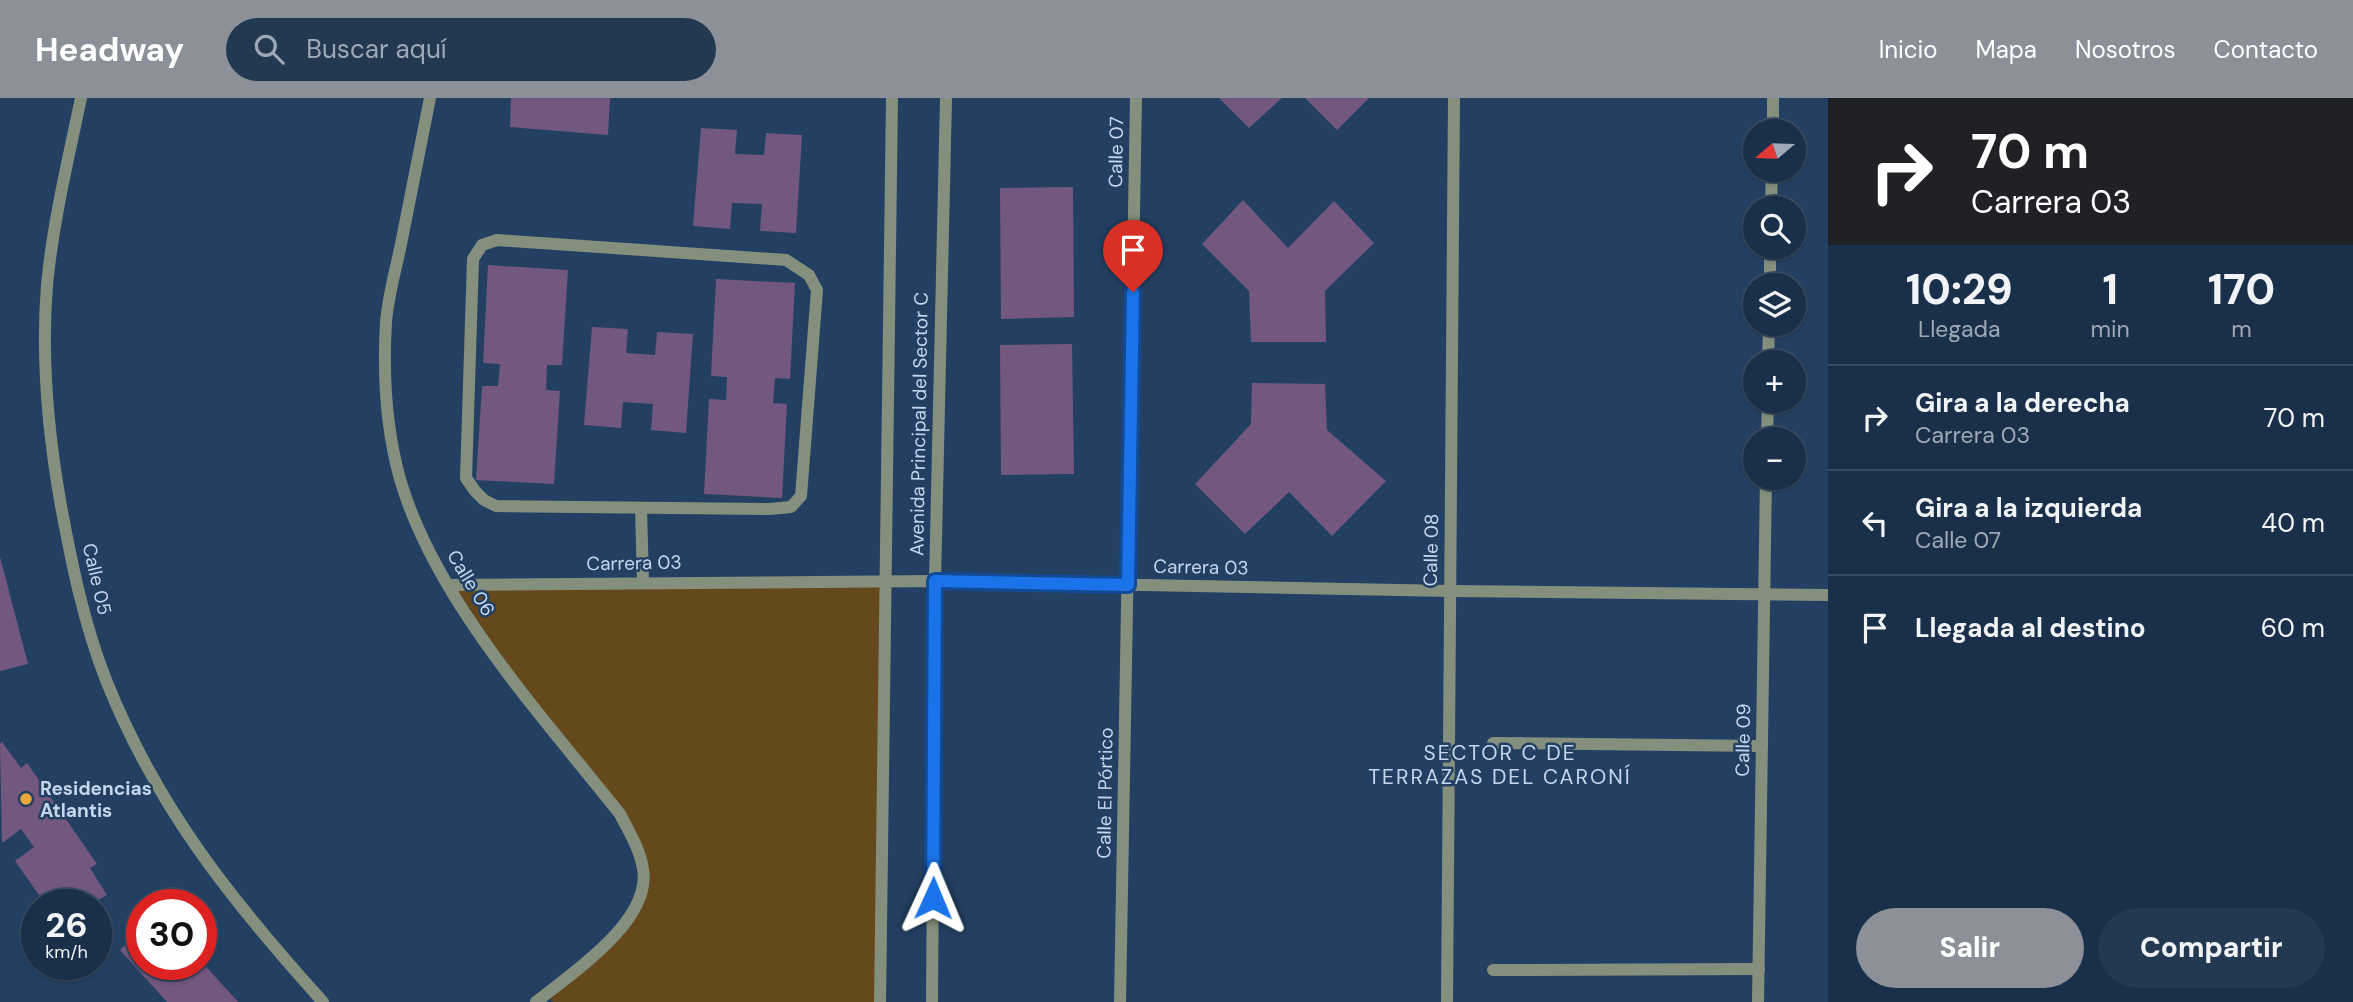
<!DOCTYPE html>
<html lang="es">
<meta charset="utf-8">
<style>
body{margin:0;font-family:"DM Sans",sans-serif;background:#233851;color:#f1f3f6;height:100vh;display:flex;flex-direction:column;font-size:26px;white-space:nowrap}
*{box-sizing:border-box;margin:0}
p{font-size:23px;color:#9fa9b5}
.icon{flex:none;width:38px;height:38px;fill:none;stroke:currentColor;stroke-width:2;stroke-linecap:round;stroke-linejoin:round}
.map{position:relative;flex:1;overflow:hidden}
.side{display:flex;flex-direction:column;background:#1a304a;width:525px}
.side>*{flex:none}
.banner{background:#202124;color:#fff;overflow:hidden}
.needle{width:46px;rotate:251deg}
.tools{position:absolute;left:1743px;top:21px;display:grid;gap:14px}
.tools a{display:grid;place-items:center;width:63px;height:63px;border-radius:50%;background:#1a304a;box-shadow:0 2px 5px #0004,0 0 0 2px #384b62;font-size:35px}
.speed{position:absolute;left:21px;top:791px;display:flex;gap:14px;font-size:35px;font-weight:700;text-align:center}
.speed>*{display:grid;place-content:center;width:91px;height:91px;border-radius:50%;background:#1a304a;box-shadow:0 2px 5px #0004,0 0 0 2px #384b62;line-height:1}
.speed small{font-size:18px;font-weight:400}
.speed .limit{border:10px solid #d22;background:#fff;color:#111}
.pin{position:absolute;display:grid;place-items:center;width:60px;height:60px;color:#fff;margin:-72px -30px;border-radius:50% 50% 50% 0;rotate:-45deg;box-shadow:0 0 7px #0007}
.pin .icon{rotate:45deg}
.me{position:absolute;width:77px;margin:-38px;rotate:1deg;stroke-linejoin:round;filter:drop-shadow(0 0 5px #0008)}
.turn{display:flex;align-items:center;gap:24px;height:147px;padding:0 28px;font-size:32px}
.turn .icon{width:91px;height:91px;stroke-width:2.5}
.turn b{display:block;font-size:49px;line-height:60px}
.eta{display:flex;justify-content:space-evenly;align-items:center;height:119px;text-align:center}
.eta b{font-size:42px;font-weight:800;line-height:49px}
.primary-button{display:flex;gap:14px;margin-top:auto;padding:14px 28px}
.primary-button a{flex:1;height:80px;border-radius:42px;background:#8c9099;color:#fff;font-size:28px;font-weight:800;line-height:80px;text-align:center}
.primary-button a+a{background:#233851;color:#f1f3f6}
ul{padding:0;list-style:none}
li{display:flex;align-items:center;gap:21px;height:105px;padding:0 28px;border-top:2px solid #384b62}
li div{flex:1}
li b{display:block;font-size:26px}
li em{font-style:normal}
header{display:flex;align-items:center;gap:42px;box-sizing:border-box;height:98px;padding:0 35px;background:#8c9099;color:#fff}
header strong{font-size:33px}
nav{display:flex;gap:38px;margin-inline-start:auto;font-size:24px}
.search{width:490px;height:63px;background:#233851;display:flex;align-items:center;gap:18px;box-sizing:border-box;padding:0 24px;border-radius:38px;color:#9fa9b5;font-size:26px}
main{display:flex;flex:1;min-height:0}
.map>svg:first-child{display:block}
.green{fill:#65481c}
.building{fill:#72577f}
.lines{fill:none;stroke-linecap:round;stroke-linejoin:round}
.minor{stroke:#84907d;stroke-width:12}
.route-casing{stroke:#114b97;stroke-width:18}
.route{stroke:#1a73e8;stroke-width:12}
.poi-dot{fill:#eda83c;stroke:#234063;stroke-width:2.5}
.labels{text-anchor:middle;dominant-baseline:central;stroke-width:5;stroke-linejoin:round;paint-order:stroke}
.street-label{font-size:19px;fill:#c6d7ed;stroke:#234063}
.poi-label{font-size:19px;font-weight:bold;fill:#c6d7ed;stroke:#234063;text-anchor:start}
.neighbourhood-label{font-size:21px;letter-spacing:2px;fill:#c6d7ed;stroke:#234063}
</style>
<header>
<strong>Headway</strong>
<div class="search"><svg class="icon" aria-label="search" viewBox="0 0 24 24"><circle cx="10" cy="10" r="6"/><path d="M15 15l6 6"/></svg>Buscar aquí</div>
<nav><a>Inicio</a><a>Mapa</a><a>Nosotros</a><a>Contacto</a></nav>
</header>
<main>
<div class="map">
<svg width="1828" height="904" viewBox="0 0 1828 904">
<rect width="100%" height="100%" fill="#234063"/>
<!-- green -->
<polygon class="green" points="886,483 880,904 553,904 546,896 603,850 640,801 636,747 448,487"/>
<!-- building -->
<g class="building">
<polygon points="511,0 610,0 608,37 510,29"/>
<polygon points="1219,0 1282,0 1249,30"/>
<polygon points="1305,0 1369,0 1337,32"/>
<polygon points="701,30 737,32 735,56 764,57 766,35 802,37 796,135 760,133 762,106 732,105 730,131 693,128"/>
<polygon points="1073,89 1074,219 1001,221 1000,90"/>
<polygon points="1243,102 1288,150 1334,103 1374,145 1325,193 1326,244 1251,244 1249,193 1202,146"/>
<polygon points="488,167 568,172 562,267 547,267 546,292 560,293 554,386 476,382 482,288 498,288 500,266 483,265"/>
<polygon points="716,181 795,185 790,281 775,280 773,305 787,306 782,400 704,396 709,301 726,302 727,279 711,278"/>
<polygon points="592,229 628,231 626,255 655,257 657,234 693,236 686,335 651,332 653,306 623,304 621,330 584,327"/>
<polygon points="1072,246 1074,376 1001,377 1000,247"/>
<polygon points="1252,285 1325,286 1327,332 1386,383 1332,438 1289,394 1245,436 1195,386 1251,326"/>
<polygon points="0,459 28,566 0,573"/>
<polygon points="2,644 21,670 27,665 97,766 90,770 107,797 89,807 46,807 15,763 34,749 21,731 2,745 0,646"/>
<polygon points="142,832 142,866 201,866 201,863 238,904 167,904 120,852"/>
</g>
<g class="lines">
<!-- minor -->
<g class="minor">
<path d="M81 0C68 62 53 124 47 187 41 261 48 335 61 408 72 467 84 526 106 582 157 710 232 803 323 904"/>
<path d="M430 0C420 49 411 97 401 146 396 171 388 198 386 224 383 275 386 331 400 381 435 502 543 619 620 716 629 734 640 751 643 771 652 823 572 875 536 904"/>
<polyline points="1773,33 1773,0"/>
<polyline points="1771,110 1772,72"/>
<polygon points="497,142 786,162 809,177 817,192 801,398 791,409 770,411 496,408 484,402 475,393 466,380 473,161 482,147"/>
<polyline points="1770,187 1770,149"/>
<polyline points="1768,264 1769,226"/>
<polyline points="1767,341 1768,303"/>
<polyline points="641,410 643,484"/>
<polyline points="448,487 935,483 1450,493 1828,497"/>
<polyline points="1493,645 1762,648"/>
<polyline points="1493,872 1759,871"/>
<polyline points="880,904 892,0"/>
<polyline points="932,904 935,483 946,0"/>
<polyline points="1120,904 1136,0"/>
<polyline points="1447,904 1454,0"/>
<polyline points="1758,904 1766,380"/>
</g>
</g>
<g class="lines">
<!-- route casing -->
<g class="route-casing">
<polyline id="route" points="933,800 935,483 1128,487 1133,194"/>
</g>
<!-- route -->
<use href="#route" class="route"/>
</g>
<!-- markers -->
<circle class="poi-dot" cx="26" cy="701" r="7"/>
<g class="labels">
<!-- street labels -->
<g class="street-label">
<text transform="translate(1116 54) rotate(-89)">Calle 07</text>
<text transform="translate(919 326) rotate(-89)">Avenida Principal del Sector C</text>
<text transform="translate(1431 452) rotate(-89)">Calle 08</text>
<text transform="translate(634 465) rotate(-1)">Carrera 03</text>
<text transform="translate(1201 469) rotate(1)">Carrera 03</text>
<text transform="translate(97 481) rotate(77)">Calle 05</text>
<text transform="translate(471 485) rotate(59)">Calle 06</text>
<text transform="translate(1743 642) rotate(-89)">Calle 09</text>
<text transform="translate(1105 695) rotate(-89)">Calle El Pórtico</text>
</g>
<!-- poi labels -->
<g class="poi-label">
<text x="40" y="690">Residencias<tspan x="40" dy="22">Atlantis</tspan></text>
</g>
<!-- neighbourhood labels -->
<g class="neighbourhood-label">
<text x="1500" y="655">SECTOR C DE<tspan x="1500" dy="24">TERRAZAS DEL CARONÍ</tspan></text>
</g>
</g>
</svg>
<div class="tools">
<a><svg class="needle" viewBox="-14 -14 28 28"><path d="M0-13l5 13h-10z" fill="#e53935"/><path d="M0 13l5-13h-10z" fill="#9fa9b5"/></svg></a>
<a><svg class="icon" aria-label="search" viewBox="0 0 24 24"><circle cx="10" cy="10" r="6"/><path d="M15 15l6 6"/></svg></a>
<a><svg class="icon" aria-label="layers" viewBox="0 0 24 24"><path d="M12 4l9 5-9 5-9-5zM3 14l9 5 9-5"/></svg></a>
<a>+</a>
<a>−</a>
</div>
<div class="speed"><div>26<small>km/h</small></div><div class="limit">30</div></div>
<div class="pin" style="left:1133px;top:194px;background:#d93025"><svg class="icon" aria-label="arrive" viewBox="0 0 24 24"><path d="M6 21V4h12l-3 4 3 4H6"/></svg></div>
<svg class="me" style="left:933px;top:800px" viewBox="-20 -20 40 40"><path d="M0-17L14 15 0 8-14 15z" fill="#1a73e8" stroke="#fff" stroke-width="4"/></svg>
</div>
<section class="side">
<div class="banner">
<div class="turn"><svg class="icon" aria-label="right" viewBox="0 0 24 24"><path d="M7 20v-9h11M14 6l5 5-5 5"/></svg><div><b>70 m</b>Carrera 03</div></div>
</div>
<div class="eta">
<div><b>10:29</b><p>Llegada</p></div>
<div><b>1</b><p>min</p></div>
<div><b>170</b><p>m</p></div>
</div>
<ul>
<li><svg class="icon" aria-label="right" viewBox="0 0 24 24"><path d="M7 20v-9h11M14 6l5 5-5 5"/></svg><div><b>Gira a la derecha</b><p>Carrera 03</p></div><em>70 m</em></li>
<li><svg class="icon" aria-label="left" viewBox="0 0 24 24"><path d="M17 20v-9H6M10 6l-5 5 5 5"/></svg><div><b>Gira a la izquierda</b><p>Calle 07</p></div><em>40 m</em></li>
<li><svg class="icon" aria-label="arrive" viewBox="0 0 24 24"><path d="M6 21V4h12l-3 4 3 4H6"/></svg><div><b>Llegada al destino</b></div><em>60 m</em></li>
</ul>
<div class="primary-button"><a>Salir</a><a>Compartir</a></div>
</section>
</main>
